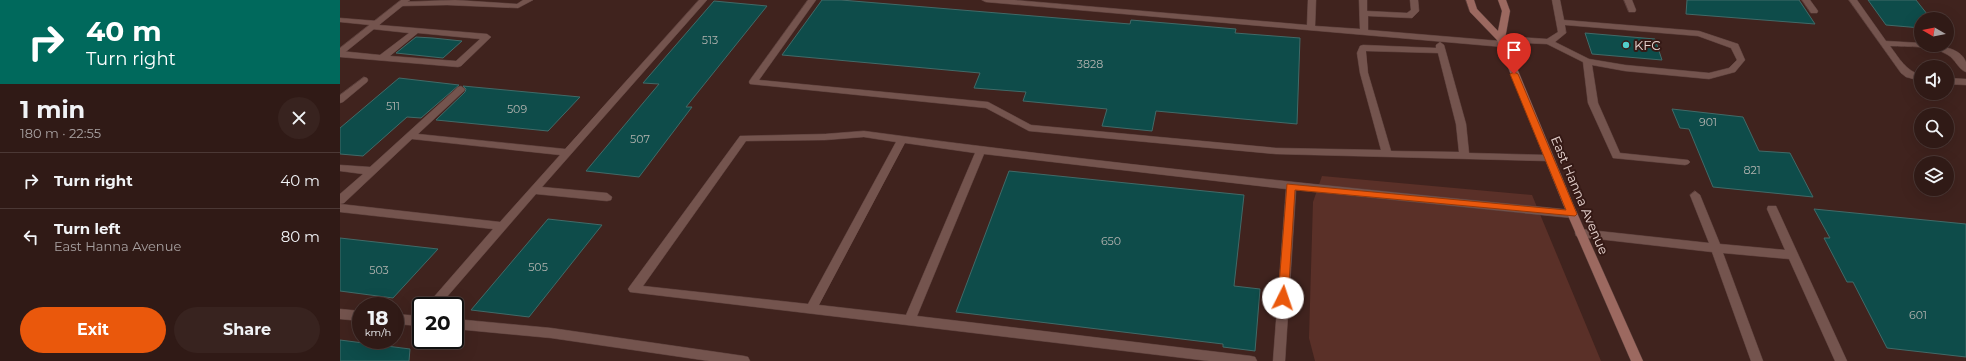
<!DOCTYPE html>
<meta charset="utf-8">
<style>
body{margin:0;font-family:Montserrat,sans-serif;background:#38231f;color:#f1f3f6;height:100vh;display:flex;flex-direction:column;font-size:15px;white-space:nowrap}
*{box-sizing:border-box;margin:0}
p{font-size:13px;color:#a8a1a1}
.icon{flex:none;width:22px;height:22px;fill:none;stroke:currentColor;stroke-width:2;stroke-linecap:round;stroke-linejoin:round}
.map{position:relative;flex:1;overflow:hidden}
.details{display:flex;flex-direction:column;background:#301a16;width:340px}
.details>*{flex:none}
.top-card{background:#00695c;color:#fff;overflow:hidden}
.needle{width:26px;rotate:279deg}
.controls{position:absolute;left:1574px;top:12px;display:grid;gap:8px}
.controls a{display:grid;place-items:center;width:40px;height:40px;border-radius:50%;background:#301a16;box-shadow:0 4px 16px #0002,0 0 0 1px #4b3835;font-size:20px}
.speed{position:absolute;left:12px;top:297px;display:flex;gap:8px;font-size:20px;font-weight:700;text-align:center}
.speed>*{display:grid;place-content:center;width:52px;height:52px;border-radius:50%;background:#301a16;box-shadow:0 4px 16px #0002,0 0 0 1px #4b3835;line-height:1}
.speed small{font-size:10px;font-weight:400}
.speed .limit{border:2px solid #111;border-radius:6px;background:#fff;color:#111}
.pin{position:absolute;display:grid;place-items:center;width:34px;height:34px;color:#fff;margin:-41px -17px;border-radius:50% 50% 50% 0;rotate:-45deg;box-shadow:0 0 4px #0007}
.pin .icon{rotate:45deg}
.me{position:absolute;width:44px;margin:-22px;rotate:4deg;stroke-linejoin:round;filter:drop-shadow(0 0 3px #0008)}
.turn{display:flex;align-items:center;gap:14px;height:84px;padding:0 20px;font-size:18px}
.turn .icon{width:52px;height:52px;stroke-width:2.5}
.turn b{display:block;font-size:28px;line-height:34px}
.round{display:grid;place-items:center;flex:none;width:42px;height:42px;border-radius:21px;background:#38231f}
.head{display:flex;align-items:center;justify-content:space-between;height:68px;padding:0 20px}
h1{font-size:24px;font-weight:700;line-height:30px}
.action{display:flex;gap:8px;margin-top:auto;padding:8px 20px}
.action a{flex:1;height:46px;border-radius:24px;background:#ea580c;color:#fff;font-size:16px;font-weight:700;line-height:46px;text-align:center}
.action a+a{background:#38231f;color:#f1f3f6}
ul{padding:0;list-style:none}
li{display:flex;align-items:center;gap:12px;height:56px;padding:0 20px;border-top:1px solid #4b3835}
li div{flex:1}
li b{display:block;font-size:15px}
li em{font-style:normal}
main{display:flex;flex:1;min-height:0}
.map>svg:first-child{display:block}
.green{fill:#5a3028}
.building{fill:#0e4c4a;stroke:#416a68}
.lines{fill:none;stroke-linecap:round;stroke-linejoin:round}
.lane-casing{stroke:#5b3f3b;stroke-width:1}
.street-casing{stroke:#5b3f3b;stroke-width:1}
.secondary-casing{stroke:#5b3f3b;stroke-width:1}
.lane{fill:#74544e;fill-rule:evenodd}
.street{fill:#74544e;fill-rule:evenodd}
.secondary{fill:#9c6960;fill-rule:evenodd}
.route{fill:#ea580c;stroke:#983908}
.poi-dot{fill:#53cdc9;stroke:#351915;stroke-width:1.5}
.labels{text-anchor:middle;dominant-baseline:central;stroke-width:4;stroke-linejoin:round;paint-order:stroke}
.number-label{font-size:11px;fill:#b2b3af}
.poi-label{font-size:13px;fill:#e8d5d1;stroke:#351915;text-anchor:start}
.street-label{font-size:13px;fill:#e8d5d1;stroke:#351915}
</style>
<main>
<section class="details">
<div class="top-card">
<div class="turn"><svg class="icon" aria-label="right" viewBox="0 0 24 24"><path d="M7 20v-9h11M14 6l5 5-5 5"/></svg><div><b>40 m</b>Turn right</div></div>
</div>
<div class="head"><div><h1>1 min</h1><p>180 m · 22:55</p></div><a class="round"><svg class="icon" aria-label="close" viewBox="0 0 24 24"><path d="M6 6l12 12M18 6L6 18"/></svg></a></div>
<ul>
<li><svg class="icon" aria-label="right" viewBox="0 0 24 24"><path d="M7 20v-9h11M14 6l5 5-5 5"/></svg><div><b>Turn right</b></div><em>40 m</em></li>
<li><svg class="icon" aria-label="left" viewBox="0 0 24 24"><path d="M17 20v-9H6M10 6l-5 5 5 5"/></svg><div><b>Turn left</b><p>East Hanna Avenue</p></div><em>80 m</em></li>
</ul>
<div class="action"><a>Exit</a><a>Share</a></div>
</section>
<div class="map">
<svg width="1626" height="361" viewBox="0 0 1626 361">
<rect width="100%" height="100%" fill="#40231e"/>
<!-- green -->
<polygon class="green" points="982,176 1192,195 1261,361 975,361 969,338 973,202"/>
<!-- building -->
<g class="building">
<polygon points="482,0 501,0 790,24 791,20 896,29 895,33 960,38 957,124 816,111 812,131 762,126 767,109 683,101 686,92 634,88 640,73 442,55"/>
<polygon points="1347,0 1459,0 1475,24 1346,14"/>
<polygon points="1528,0 1576,0 1591,19 1581,19 1581,28 1546,25"/>
<polygon points="374,1 427,6 346,107 352,107 299,177 246,171 319,84 303,83"/>
<polygon points="1245,33 1315,39 1322,60 1252,54"/>
<polygon points="76,37 93,38 122,41 103,58 56,53"/>
<polygon points="59,78 119,85 81,118 67,117 23,156 0,154 0,128"/>
<polygon points="123,86 240,97 208,131 96,120 125,92 126,89"/>
<polygon points="1332,109 1403,117 1419,151 1450,153 1473,197 1373,187 1349,129 1340,128"/>
<polygon points="669,171 904,195 894,286 920,289 915,351 883,347 883,344 616,312"/>
<polygon points="1474,209 1626,224 1626,357 1547,348 1513,282 1507,282 1484,238 1490,238"/>
<polygon points="208,219 262,225 189,317 131,310"/>
<polygon points="0,238 98,249 53,298 0,291"/>
<polygon points="0,340 70,349 69,361 0,361"/>
</g>
<g class="lines">
<!-- lane casing -->
<g class="lane-casing">
<g id="lane">
<polygon points="115,0 177,4 183,0 193,0 178,8 107,5 61,6 57,4 61,2"/>
<polygon points="359,0 367,0 202,187 267,193 272,197 271,200 267,201 196,194 99,306 86,306 153,229 0,212 0,204 160,222 220,155 72,139 4,203 0,204 0,194 23,174 0,171 0,165 30,167 118,87 121,86 125,89 124,91 78,134 225,149"/>
<path d="M468 0H476L419 80 648 102 691 125 936 148 1041 150 1020 73 1017 53 1020 46 1023 45 1096 48V45L1100 42 1104 45 1126 124 1129 153 1208 155 1213 158 1208 161 936 154 689 131 646 108 410 84 409 82 410 80ZM1026 51 1098 53 1116 124 1119 152 1051 151 1028 73Z"/>
<path d="M642 0H674L967 25 968 0H976L975 26 1020 29 1019 0H1027V11L1067 13 1071 10 1070 0H1078L1079 11 1072 18 1028 16V30L1160 41 1157 39 1161 36 1207 39 1218 32 1212 0H1220L1224 20 1359 31 1398 44 1405 60 1395 72 1369 79 1285 71 1252 65 1258 103 1280 153 1348 160 1350 162 1348 164 1345 165 1273 158 1248 103 1243 62 1207 44 1164 42 1167 44 1163 47 646 2ZM1225 25 1358 36 1391 48 1397 60 1389 68 1369 73 1285 65 1249 59 1215 42 1226 33Z"/>
<polygon points="1284,0 1292,0 1296,10 1295,12 1289,12"/>
<polygon points="1462,0 1470,0 1478,11 1477,13 1471,13"/>
<path d="M1509 0H1517L1546 41 1581 43V45C1595 45 1620 46 1626 62 1626 65 1626 69 1626 72 1619 70 1615 59 1608 55 1592 45 1569 47 1550 46 1559 58 1566 71 1581 75V81L1566 77 1561 73Z"/>
<path d="M0 18 37 21 41 23 39 25 147 34 151 37 121 66 118 67 0 57V51L40 55 69 33 32 29 28 27 30 25 0 22ZM78 33 140 39 116 61 50 56Z"/>
<polygon points="24,77 27,78 28,80 27,82 3,102 0,103 0,95"/>
<polygon points="1607,78 1626,79 1626,85 1607,84"/>
<path d="M524 131C759 163 996 187 1232 210L1236 211 1237 214 1236 217 1232 218 956 190 945 361H933L946 189 644 154 577 316 911 356 915 357 917 361H869L290 292 288 289 290 286 400 136 485 134ZM524 137 556 142 468 304 303 286 406 141 485 140ZM565 143 635 153 566 315 479 305Z"/>
<polygon points="1355,191 1360,195 1380,244 1445,250 1427,209 1428,206 1436,206 1507,361 1495,361 1449,259 1383,253 1423,361 1411,361 1372,252 1240,237 1236,236 1235,233 1236,230 1240,229 1369,243 1350,195"/>
<polygon points="0,309 21,311 21,321 0,319"/>
<polygon points="55,314 81,316 81,326 55,324"/>
<polygon points="115,319 211,328 404,356 408,357 410,361 369,361 211,338 115,329"/>
</g>
</g>
<!-- street casing -->
<g class="street-casing">
<polygon id="street" points="61,0 70,0 3,54 0,55 0,48"/>
</g>
<!-- secondary casing -->
<g class="secondary-casing">
<polygon id="secondary" points="1126,0 1134,0 1137,9 1158,31 1162,11 1158,0 1166,0 1170,11 1165,39 1233,204 1303,361 1291,361 1223,204 1157,40 1130,12"/>
</g>
<!-- lane -->
<use href="#lane" class="lane"/>
<!-- street -->
<use href="#street" class="street"/>
<!-- secondary -->
<use href="#secondary" class="secondary"/>
</g>
<!-- route -->
<polygon class="route" points="1174,72 1178,74 1237,214 1235,216 955,190 948,298 943,302 939,300 938,298 947,184 1226,210 1170,74"/>
<!-- markers -->
<circle class="poi-dot" cx="1286" cy="45" r="4"/>
<g class="labels">
<!-- number labels -->
<g class="number-label">
<text x="370" y="40">513</text>
<text x="750" y="64">3828</text>
<text x="53" y="106">511</text>
<text x="177" y="109">509</text>
<text x="1368" y="122">901</text>
<text x="300" y="139">507</text>
<text x="1412" y="170">821</text>
<text x="771" y="241">650</text>
<text x="198" y="267">505</text>
<text x="39" y="270">503</text>
<text x="1578" y="315">601</text>
</g>
<!-- poi labels -->
<g class="poi-label">
<text x="1294" y="45">KFC</text>
</g>
<!-- street labels -->
<g class="street-label">
<text transform="translate(1240 195) rotate(67)">East Hanna Avenue</text>
</g>
</g>
</svg>
<div class="controls">
<a><svg class="needle" viewBox="-14 -14 28 28"><path d="M0-13l5 13h-10z" fill="#e53935"/><path d="M0 13l5-13h-10z" fill="#a8a1a1"/></svg></a>
<a><svg class="icon" aria-label="sound" viewBox="0 0 24 24"><path d="M4 9h4l5-4v14l-5-4H4zM17 9q2 3 0 6"/></svg></a>
<a><svg class="icon" aria-label="search" viewBox="0 0 24 24"><circle cx="10" cy="10" r="6"/><path d="M15 15l6 6"/></svg></a>
<a><svg class="icon" aria-label="layers" viewBox="0 0 24 24"><path d="M12 4l9 5-9 5-9-5zM3 14l9 5 9-5"/></svg></a>
</div>
<div class="speed"><div>18<small>km/h</small></div><div class="limit">20</div></div>
<div class="pin" style="left:1174px;top:74px;background:#d93025"><svg class="icon" aria-label="arrive" viewBox="0 0 24 24"><path d="M6 21V4h12l-3 4 3 4H6"/></svg></div>
<svg class="me" style="left:943px;top:298px" viewBox="-20 -20 40 40"><circle r="19" fill="#fff"/><path d="M0-13L10 11 0 6-10 11z" fill="#ea580c"/></svg>
</div>
</main>
